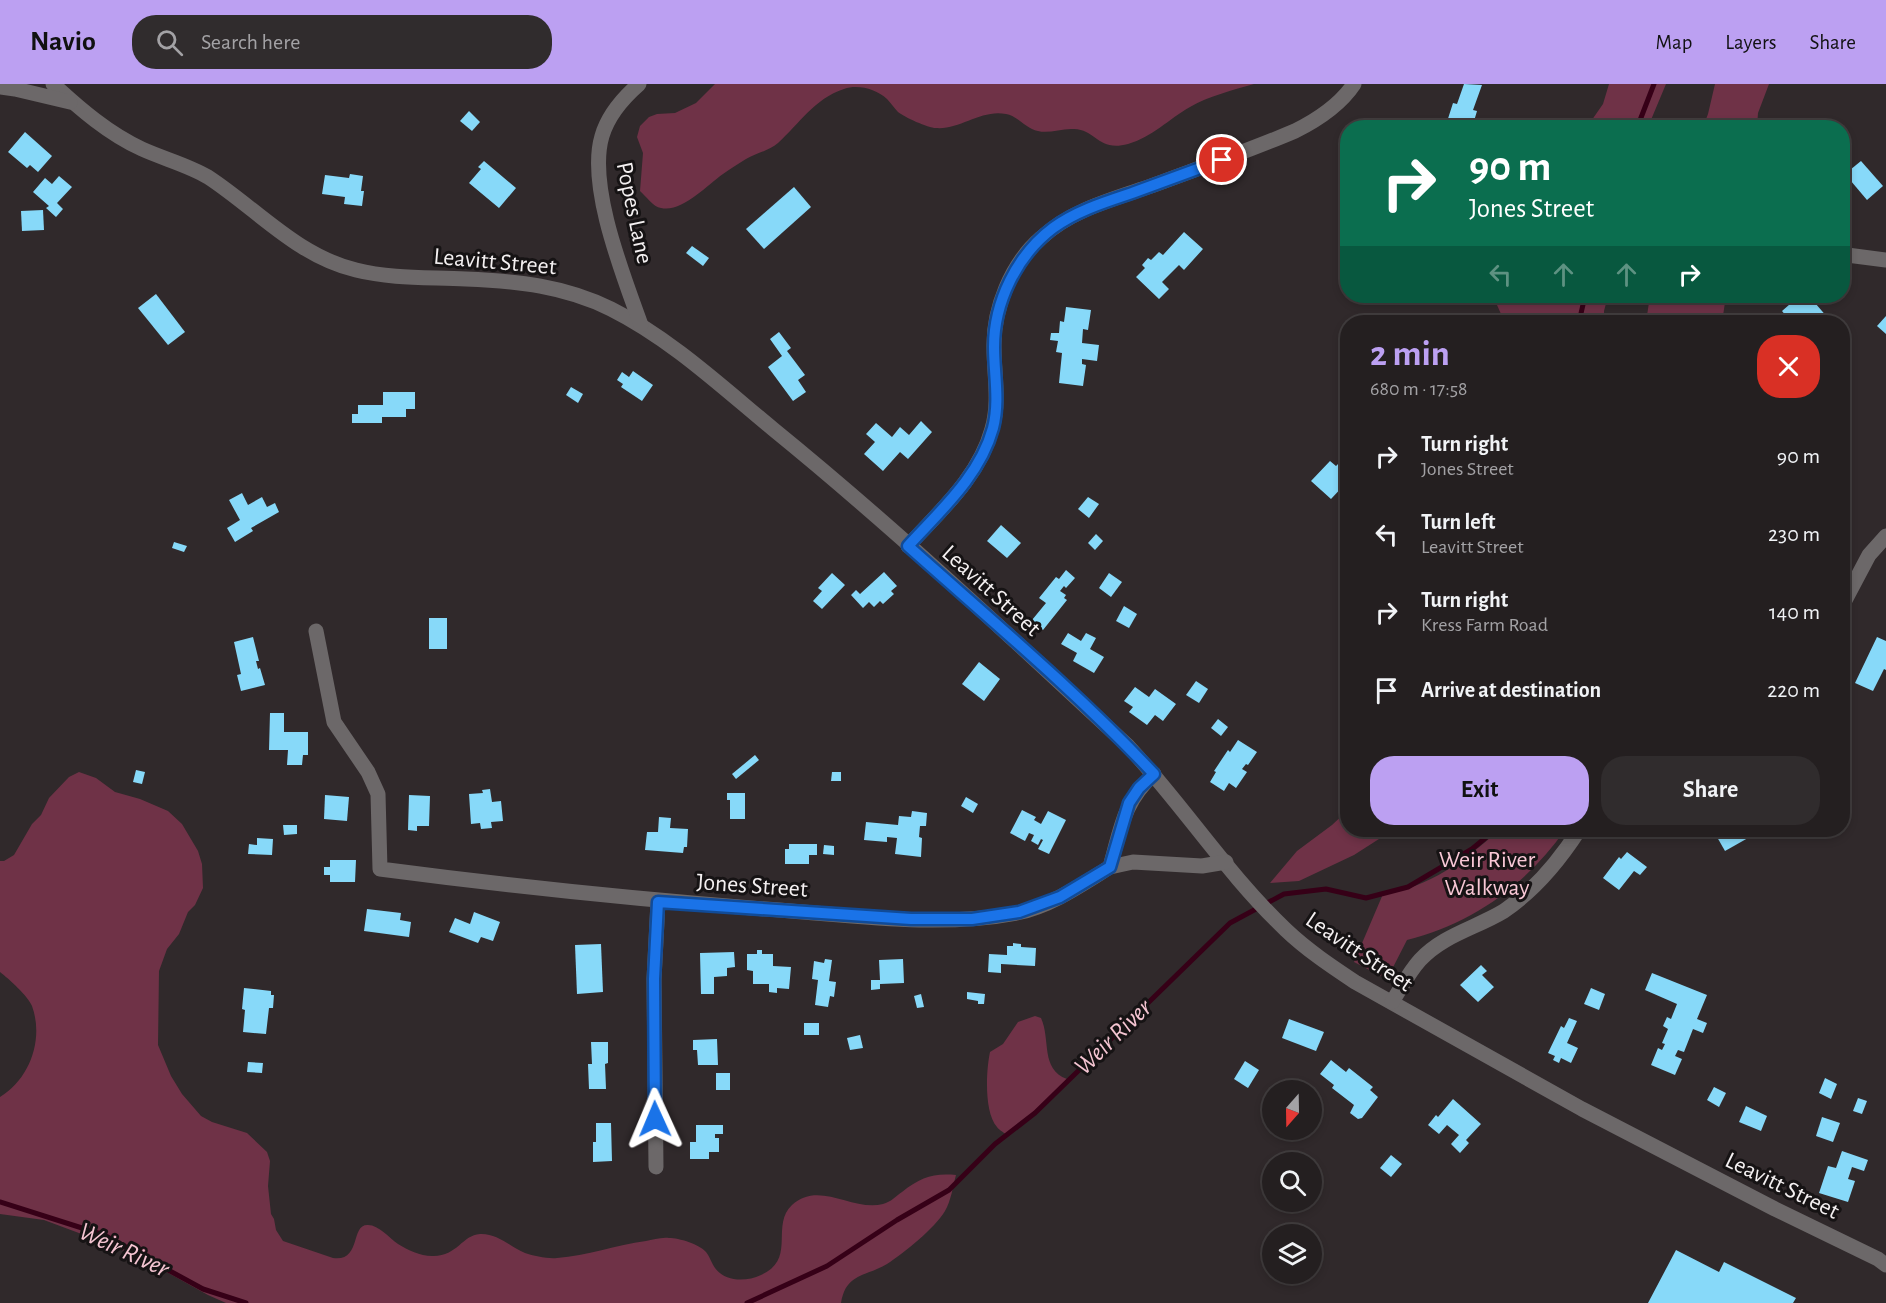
<!DOCTYPE html>
<meta charset="utf-8">
<style>
body{margin:0;font-family:"Alegreya Sans",sans-serif;background:#302c2d;color:#f1f3f6;height:100vh;display:flex;flex-direction:column;font-size:22px;white-space:nowrap}
*{box-sizing:border-box;margin:0}
p{font-size:20px;color:#a3a2a5}
.icon{flex:none;width:33px;height:33px;fill:none;stroke:currentColor;stroke-width:2;stroke-linecap:round;stroke-linejoin:round}
.map{position:relative;flex:1;overflow:hidden}
.details{position:absolute;left:1340px;top:231px;width:510px;height:522px;display:flex;flex-direction:column;background:#241f20;border-radius:24px;box-shadow:0 3px 9px #0003,0 0 0 2px #413d3e}
.details>*{flex:none}
.banner{position:absolute;left:1340px;top:36px;width:510px;height:183px;border-radius:24px;box-shadow:0 3px 9px #0003,0 0 0 2px #413d3e;background:#0b6e4f;color:#fff;overflow:hidden}
.needle{width:39px;rotate:200deg}
.fabs{position:absolute;left:1262px;top:996px;display:grid;gap:12px}
.fabs a{display:grid;place-items:center;width:60px;height:60px;border-radius:50%;background:#241f20;box-shadow:0 3px 9px #0003,0 0 0 2px #413d3e;font-size:30px}
.pin{position:absolute;display:grid;place-items:center;width:51px;height:51px;color:#fff;margin:-26px;border:3px solid #fff;border-radius:50%;box-shadow:0 2px 6px #0007}
.me{position:absolute;width:66px;margin:-33px;rotate:359deg;stroke-linejoin:round;filter:drop-shadow(0 0 4px #0008)}
.turn{display:flex;align-items:center;gap:21px;height:126px;padding:0 30px;font-size:27px}
.turn .icon{width:78px;height:78px;stroke-width:2.5}
.turn b{display:block;font-size:42px;line-height:51px}
.lanes{display:flex;align-items:center;height:57px;padding:0 30px;background:#0003;justify-content:center;gap:30px;direction:ltr}
.lanes .off{opacity:.35}
.round{display:grid;place-items:center;flex:none;width:63px;height:63px;border-radius:24px;background:#302c2d}
.head{display:flex;align-items:center;justify-content:space-between;height:102px;padding:0 30px}
h1{font-size:36px;font-weight:700;line-height:45px;color:#bca0f2}
.action{display:flex;gap:12px;margin-top:auto;padding:12px 30px}
.action a{flex:1;height:69px;border-radius:24px;background:#bca0f2;color:#111;font-size:24px;font-weight:700;line-height:69px;text-align:center}
.action a+a{background:#302c2d;color:#f1f3f6}
ul{padding:0;list-style:none}
li{display:flex;align-items:center;gap:18px;height:78px;padding:0 30px}
li div{flex:1}
li b{display:block;font-size:22px}
li em{font-style:normal}
header{display:flex;align-items:center;gap:36px;box-sizing:border-box;height:84px;padding:0 30px;background:#bca0f2;color:#111}
header strong{font-size:28px}
nav{display:flex;gap:33px;margin-inline-start:auto;font-size:21px}
.search{width:420px;height:54px;background:#302c2d;display:flex;align-items:center;gap:15px;box-sizing:border-box;padding:0 21px;border-radius:24px;color:#a3a2a5;font-size:22px}
.map>svg:first-child{display:block}
.green{fill:#6f3247}
.lines{fill:none;stroke-linecap:round;stroke-linejoin:round}
.stream{stroke:#360017;stroke-width:5}
.building{fill:#87d9f9}
.minor{stroke:#6c6869;stroke-width:15}
.route-casing{stroke:#114b97;stroke-width:15}
.route{stroke:#1a73e8;stroke-width:10}
.labels{text-anchor:middle;dominant-baseline:central;stroke-width:6;stroke-linejoin:round;paint-order:stroke}
.street-label{font-size:24px;fill:#f4f0f1;stroke:#161314}
.park-label{font-size:24px;fill:#f9c8d6;stroke:#161314}
.water-label{font-size:26px;font-style:italic;fill:#f5c5d2;stroke:#161314}
</style>
<header>
<strong>Navio</strong>
<div class="search"><svg class="icon" aria-label="search" viewBox="0 0 24 24"><circle cx="10" cy="10" r="6"/><path d="M15 15l6 6"/></svg>Search here</div>
<nav><a>Map</a><a>Layers</a><a>Share</a></nav>
</header>
<div class="map">
<svg width="1886" height="1219" viewBox="0 0 1886 1219">
<rect width="100%" height="100%" fill="#30292b"/>
<!-- green -->
<g class="green">
<path d="M715 0H1254C1233 6 1209 12 1190 23 1169 35 1152 53 1128 60 1098 68 1097 46 1074 45 1062 44 1049 50 1038 47 1026 45 1018 32 1006 30 981 25 960 46 936 44 928 44 904 33 898 28 894 24 891 19 887 15 876 5 858 0 844 5 814 15 800 39 778 59 769 67 756 69 746 75 738 80 730 85 723 90 707 101 682 129 661 124 653 123 646 112 640 107L643 69 637 53 640 42 649 33 657 30 675 29 696 19Z"/>
<polygon points="1609,0 1666,0 1648,43 1587,43 1603,20"/>
<polygon points="1715,0 1769,0 1758,29 1757,43 1703,43 1708,30"/>
<polygon points="1493,212 1608,212 1604,227 1604,238 1502,238 1501,230"/>
<polygon points="1650,212 1726,212 1722,238 1646,238"/>
<path d="M79 688 96 694 115 708 140 715 168 727 182 740 198 767 202 780 203 804 195 821 188 828 179 850 167 865 159 887 158 961 171 992 182 1010 201 1032 212 1038 247 1049 267 1068 270 1077 268 1102 271 1130 274 1135 276 1146 283 1157 333 1174C362 1178 350 1140 368 1141 379 1141 389 1154 398 1160 408 1166 420 1172 432 1172 457 1173 462 1151 480 1150 497 1149 511 1163 525 1169 534 1172 548 1175 557 1174 587 1172 616 1161 646 1157 653 1156 661 1153 669 1154 679 1154 699 1160 706 1168 710 1173 712 1180 715 1184 725 1198 746 1198 761 1191 797 1175 770 1142 792 1121 819 1096 853 1128 883 1120 891 1118 896 1112 902 1108 921 1093 933 1089 956 1091 953 1102 951 1117 945 1127 934 1145 905 1168 887 1180 865 1193 846 1189 841 1219H226L208 1211 145 1176 103 1158 44 1136 0 1130V1013C30 995 44 955 32 922 28 912 9 895 0 888V777H4L14 771 32 740 41 731 49 714 69 693Z"/>
<polygon points="1347,727 1347,746 1393,746 1354,771 1299,797 1270,799 1297,767 1332,741"/>
<path d="M1499 746H1565C1527 800 1472 840 1407 856L1387 895 1354 878 1383 810C1428 804 1466 776 1499 746Z"/>
<path d="M1035 932 1041 934C1051 956 1040 985 1067 995L1038 1027 1008 1052C1005 1049 999 1046 997 1043 984 1028 986 987 990 968L1003 960 1018 938Z"/>
</g>
<g class="lines">
<!-- stream -->
<g class="stream">
<polyline points="1637,44 1654,0"/>
<polyline points="1579,238 1585,212"/>
<polyline points="0,1118 104,1151 203,1205 246,1219"/>
<polyline points="747,1219 827,1182 897,1136 949,1106 995,1060 1035,1029 1230,839 1284,810 1326,805 1366,814 1408,803 1472,765 1495,746"/>
</g>
</g>
<!-- building -->
<g class="building">
<polygon points="1464,0 1482,1 1473,26 1477,27 1472,44 1445,44 1453,19 1457,20"/>
<polygon points="469,27 480,38 472,47 460,37"/>
<polygon points="25,48 52,72 38,88 30,81 27,84 8,68"/>
<polygon points="484,77 516,104 499,124 469,99 481,85 478,83"/>
<polygon points="1861,77 1883,102 1867,116 1845,90"/>
<polygon points="350,90 363,92 361,107 364,107 362,122 344,120 345,113 322,110 325,91 349,94"/>
<polygon points="59,92 72,103 57,119 63,125 56,133 46,124 49,122 33,108 45,94 52,100"/>
<polygon points="794,103 811,123 764,165 746,145"/>
<polygon points="43,126 44,146 22,147 21,127"/>
<polygon points="1184,148 1203,165 1184,186 1179,181 1162,198 1169,205 1159,215 1136,193 1145,184 1142,181 1148,174 1151,176 1159,168 1163,171"/>
<polygon points="692,162 709,174 703,182 686,169"/>
<polygon points="156,210 185,248 168,261 138,224"/>
<polygon points="1794,212 1809,212 1828,234 1823,238 1805,238 1798,231 1791,238 1782,227 1797,214"/>
<polygon points="1066,223 1091,226 1088,246 1083,245 1082,259 1099,261 1097,277 1082,275 1082,280 1086,281 1083,302 1059,299 1062,269 1056,268 1058,257 1050,256 1051,249 1059,249 1060,237 1064,238"/>
<polygon points="1886,232 1886,250 1877,242"/>
<polygon points="779,248 791,264 787,267 805,291 798,296 806,308 793,317 768,283 782,272 770,255"/>
<polygon points="633,287 653,301 642,317 621,303 623,300 617,296 622,288 629,293"/>
<polygon points="571,303 583,310 578,319 566,311"/>
<polygon points="383,308 415,308 415,325 406,325 406,333 382,333 382,339 352,339 352,330 358,330 358,321 383,321"/>
<polygon points="921,337 932,348 908,375 900,368 883,387 864,370 875,358 866,350 876,339 892,353 900,343 909,351"/>
<polygon points="1347,371 1347,389 1342,395 1346,399 1331,415 1311,397 1330,377 1336,382"/>
<polygon points="242,409 248,421 262,413 267,423 275,419 279,428 251,444 253,447 235,458 227,444 240,436 229,416"/>
<polygon points="1088,413 1099,420 1089,434 1078,425"/>
<polygon points="1001,441 1021,459 1007,474 987,457"/>
<polygon points="1096,450 1103,457 1095,466 1088,459"/>
<polygon points="174,458 187,462 184,468 172,464"/>
<polygon points="1066,486 1075,494 1066,504 1064,502 1060,507 1066,511 1064,514 1067,516 1043,546 1032,536 1046,519 1039,514 1056,493 1059,495"/>
<polygon points="884,488 897,502 891,507 894,510 883,520 880,517 874,523 869,518 863,524 851,511 856,506 860,510"/>
<polygon points="832,489 845,501 822,525 813,517 822,507 818,504"/>
<polygon points="1109,489 1122,498 1111,513 1099,504"/>
<polygon points="1124,522 1137,530 1129,544 1116,537"/>
<rect x="429" y="534" width="18" height="31"/>
<polygon points="1068,549 1081,557 1086,549 1096,554 1090,565 1104,573 1094,589 1073,577 1077,569 1061,560"/>
<polygon points="253,553 259,577 256,577 258,585 260,584 265,601 241,607 237,591 241,590 234,558"/>
<polygon points="1877,553 1886,557 1886,586 1884,585 1873,607 1855,599"/>
<polygon points="979,578 1000,595 984,617 962,600"/>
<polygon points="1196,597 1208,605 1199,619 1186,611"/>
<polygon points="1135,603 1149,613 1155,605 1176,620 1163,637 1155,631 1147,641 1129,628 1133,623 1124,617"/>
<polygon points="270,629 284,629 284,648 308,648 308,671 303,671 302,681 287,681 288,666 269,666"/>
<polygon points="1218,635 1228,643 1221,652 1211,644"/>
<polygon points="1238,656 1257,668 1248,681 1246,680 1242,685 1247,688 1236,704 1229,699 1224,707 1210,698 1216,688 1214,687 1228,666 1230,668"/>
<polygon points="755,671 759,676 736,695 732,690"/>
<polygon points="136,686 145,688 142,700 133,698"/>
<polygon points="832,688 841,688 841,697 831,697"/>
<polygon points="490,705 492,718 501,717 503,737 491,738 492,744 481,745 480,739 471,740 469,710 483,709 482,706"/>
<polygon points="727,709 745,709 745,735 730,735 730,716 727,716"/>
<polygon points="325,711 349,713 347,737 324,735"/>
<polygon points="409,711 430,712 429,742 417,742 417,747 408,746"/>
<polygon points="966,713 978,720 973,729 961,722"/>
<polygon points="1022,726 1036,733 1034,736 1041,740 1048,727 1066,736 1049,770 1038,765 1043,756 1041,755 1038,761 1031,757 1034,751 1029,749 1025,757 1010,749"/>
<polygon points="912,727 927,729 926,742 920,742 919,753 922,754 921,773 895,770 897,754 887,753 887,758 864,756 866,738 898,741 899,732 911,733"/>
<polygon points="659,733 671,734 670,744 688,745 687,763 684,763 683,769 645,766 647,748 658,748"/>
<polygon points="283,741 297,741 297,750 284,751"/>
<polygon points="1713,746 1743,746 1748,754 1725,767"/>
<polygon points="257,754 273,755 272,771 248,770 249,760 257,761"/>
<polygon points="789,760 817,760 817,771 809,771 809,780 785,780 785,765 789,765"/>
<polygon points="824,761 834,762 834,771 823,770"/>
<polygon points="1627,768 1647,783 1640,791 1634,787 1619,806 1603,794 1619,773 1621,775"/>
<polygon points="330,776 356,776 355,798 330,798 330,791 324,791 324,783 330,783"/>
<polygon points="367,825 401,829 400,836 411,838 409,853 364,847"/>
<polygon points="474,828 500,838 493,857 481,853 478,859 449,848 455,834 470,840"/>
<polygon points="1013,859 1021,860 1021,863 1036,864 1035,882 1001,880 1001,889 988,888 989,870 1007,871 1007,862 1013,862"/>
<polygon points="601,860 603,908 577,910 575,861"/>
<polygon points="757,866 762,866 762,870 773,870 773,882 791,883 789,905 777,904 777,909 769,908 769,900 753,900 753,887 747,886 747,870 757,870"/>
<polygon points="734,868 735,883 727,884 727,892 714,893 714,910 701,910 700,869"/>
<polygon points="825,875 832,876 829,897 836,898 834,913 830,912 828,923 815,921 818,896 812,895 814,877 824,879"/>
<polygon points="903,875 904,899 880,900 880,905 871,906 871,896 880,896 879,876"/>
<polygon points="1481,881 1487,887 1482,891 1494,903 1478,918 1460,901"/>
<polygon points="1652,889 1707,911 1697,935 1707,939 1703,949 1693,945 1684,968 1678,966 1675,972 1682,975 1675,991 1651,981 1658,964 1662,966 1665,960 1662,959 1668,945 1663,942 1667,933 1671,935 1677,920 1645,906"/>
<polygon points="244,904 271,907 271,911 274,911 273,924 269,924 266,950 243,948 245,926 242,925"/>
<polygon points="1591,904 1605,910 1599,926 1584,920"/>
<polygon points="967,908 985,910 984,920 978,920 978,917 967,915"/>
<polygon points="921,910 924,923 917,924 914,912"/>
<polygon points="1569,934 1577,937 1567,959 1578,964 1571,979 1561,974 1559,979 1553,976 1555,972 1548,969 1561,942 1564,944"/>
<polygon points="1289,935 1324,948 1316,967 1282,954"/>
<rect x="804" y="939" width="15" height="12"/>
<polygon points="860,951 863,964 850,966 847,954"/>
<polygon points="717,955 718,981 698,981 697,966 693,966 693,956"/>
<polygon points="591,958 608,958 608,979 605,980 606,1005 589,1005 588,980 592,980"/>
<polygon points="1331,976 1346,988 1349,984 1373,1003 1370,1006 1378,1013 1362,1034 1358,1035 1350,1029 1354,1021 1332,1004 1334,1001 1320,990"/>
<polygon points="1245,977 1259,986 1248,1004 1234,995"/>
<polygon points="248,978 263,979 262,989 247,988"/>
<rect x="716" y="989" width="14" height="17"/>
<polygon points="1825,994 1837,1000 1831,1015 1819,1009"/>
<polygon points="1714,1003 1726,1009 1719,1023 1707,1016"/>
<polygon points="1858,1014 1867,1017 1862,1030 1853,1027"/>
<polygon points="1453,1015 1481,1040 1466,1056 1469,1059 1460,1069 1451,1060 1459,1051 1447,1041 1439,1050 1428,1041 1436,1031 1438,1033"/>
<polygon points="1746,1022 1767,1032 1761,1047 1739,1038"/>
<polygon points="1822,1033 1840,1039 1833,1058 1816,1052"/>
<polygon points="596,1039 611,1039 612,1077 593,1078 593,1058 596,1058"/>
<polygon points="696,1041 723,1041 723,1050 715,1050 715,1054 719,1054 719,1068 709,1068 709,1075 690,1075 690,1058 696,1058"/>
<polygon points="1842,1067 1868,1076 1864,1087 1852,1083 1848,1095 1855,1097 1848,1118 1819,1109 1828,1082 1836,1084"/>
<polygon points="1391,1071 1402,1080 1391,1093 1380,1084"/>
<polygon points="1676,1166 1719,1188 1724,1178 1796,1214 1793,1219 1648,1219"/>
</g>
<g class="lines">
<!-- minor -->
<g class="minor">
<path d="M53 0C80 25 109 50 142 65 164 75 188 81 208 93 257 125 297 172 356 186 392 195 429 193 466 195 517 197 565 202 611 225 671 255 722 303 773 345 896 445 1012 554 1128 662 1183 721 1227 790 1286 846 1307 866 1331 882 1355 898L1582 1025 1775 1125 1878 1175 1886 1181"/>
<path d="M639 0C623 14 608 31 602 52 587 102 624 193 641 241"/>
<polyline points="0,3 15,5 70,18"/>
<polyline points="1847,171 1886,176"/>
<path d="M908 462C940 427 979 393 992 345 1000 318 994 291 994 264 993 225 1011 180 1041 154 1071 126 1113 115 1151 102 1199 84 1248 67 1295 47 1317 36 1340 21 1354 0"/>
<polyline points="1842,522 1869,471 1886,452"/>
<path d="M316 547 334 638 368 688 378 710 380 785C517 803 653 817 791 827 865 833 943 843 1017 829 1051 822 1081 801 1110 783 1121 745 1123 718 1154 690"/>
<polyline points="1110,783 1133,778 1202,782 1226,778"/>
<path d="M1392 918C1401 904 1409 888 1420 876 1443 851 1476 844 1504 827 1535 806 1559 777 1579 746"/>
<polyline points="656,1083 654,895 658,818"/>
</g>
</g>
<g class="lines">
<!-- route casing -->
<g class="route-casing">
<path id="route" d="M655 1035 654 895 658 818 911 835H972L1019 828 1060 813 1110 783 1129 719 1139 704 1154 690C1078 609 991 536 908 462 940 427 980 392 993 344 1000 317 994 290 994 263 994 218 1017 171 1053 144 1076 127 1105 118 1132 109 1162 98 1192 87 1222 76"/>
</g>
<!-- route -->
<use href="#route" class="route"/>
</g>
<g class="labels">
<!-- street labels -->
<g class="street-label">
<text transform="translate(634 129) rotate(78)">Popes Lane</text>
<text transform="translate(495 178) rotate(5)">Leavitt Street</text>
<text transform="translate(991 507) rotate(42)">Leavitt Street</text>
<text transform="translate(752 802) rotate(4)">Jones Street</text>
<text transform="translate(1359 868) rotate(34)">Leavitt Street</text>
<text transform="translate(1782 1102) rotate(26)">Leavitt Street</text>
</g>
<!-- park labels -->
<g class="park-label">
<text x="1487" y="776">Weir River<tspan x="1487" dy="28">Walkway</tspan></text>
</g>
<!-- water labels -->
<g class="water-label">
<text transform="translate(1113 953) rotate(-44)">Weir River</text>
<text transform="translate(124 1166) rotate(25)">Weir River</text>
</g>
</g>
</svg>
<div class="fabs">
<a><svg class="needle" viewBox="-14 -14 28 28"><path d="M0-13l5 13h-10z" fill="#e53935"/><path d="M0 13l5-13h-10z" fill="#a3a2a5"/></svg></a>
<a><svg class="icon" aria-label="search" viewBox="0 0 24 24"><circle cx="10" cy="10" r="6"/><path d="M15 15l6 6"/></svg></a>
<a><svg class="icon" aria-label="layers" viewBox="0 0 24 24"><path d="M12 4l9 5-9 5-9-5zM3 14l9 5 9-5"/></svg></a>
</div>
<div class="pin" style="left:1222px;top:76px;background:#d93025"><svg class="icon" aria-label="arrive" viewBox="0 0 24 24"><path d="M6 21V4h12l-3 4 3 4H6"/></svg></div>
<svg class="me" style="left:655px;top:1035px" viewBox="-20 -20 40 40"><path d="M0-17L14 15 0 8-14 15z" fill="#1a73e8" stroke="#fff" stroke-width="4"/></svg>
<div class="banner">
<div class="turn"><svg class="icon" aria-label="right" viewBox="0 0 24 24"><path d="M7 20v-9h11M14 6l5 5-5 5"/></svg><div><b>90 m</b>Jones Street</div></div>
<div class="lanes"><svg class="icon off" aria-label="left" viewBox="0 0 24 24"><path d="M17 20v-9H6M10 6l-5 5 5 5"/></svg><svg class="icon off" aria-label="ahead" viewBox="0 0 24 24"><path d="M12 20V5M6 11l6-6 6 6"/></svg><svg class="icon off" aria-label="ahead" viewBox="0 0 24 24"><path d="M12 20V5M6 11l6-6 6 6"/></svg><svg class="icon" aria-label="right" viewBox="0 0 24 24"><path d="M7 20v-9h11M14 6l5 5-5 5"/></svg></div>
</div>
<section class="details">
<div class="head"><div><h1>2 min</h1><p>680 m · 17:58</p></div><a class="round" style="background:#d93025;color:#fff"><svg class="icon" aria-label="close" viewBox="0 0 24 24"><path d="M6 6l12 12M18 6L6 18"/></svg></a></div>
<ul>
<li><svg class="icon" aria-label="right" viewBox="0 0 24 24"><path d="M7 20v-9h11M14 6l5 5-5 5"/></svg><div><b>Turn right</b><p>Jones Street</p></div><em>90 m</em></li>
<li><svg class="icon" aria-label="left" viewBox="0 0 24 24"><path d="M17 20v-9H6M10 6l-5 5 5 5"/></svg><div><b>Turn left</b><p>Leavitt Street</p></div><em>230 m</em></li>
<li><svg class="icon" aria-label="right" viewBox="0 0 24 24"><path d="M7 20v-9h11M14 6l5 5-5 5"/></svg><div><b>Turn right</b><p>Kress Farm Road</p></div><em>140 m</em></li>
<li><svg class="icon" aria-label="arrive" viewBox="0 0 24 24"><path d="M6 21V4h12l-3 4 3 4H6"/></svg><div><b>Arrive at destination</b></div><em>220 m</em></li>
</ul>
<div class="action"><a>Exit</a><a>Share</a></div>
</section>
</div>
